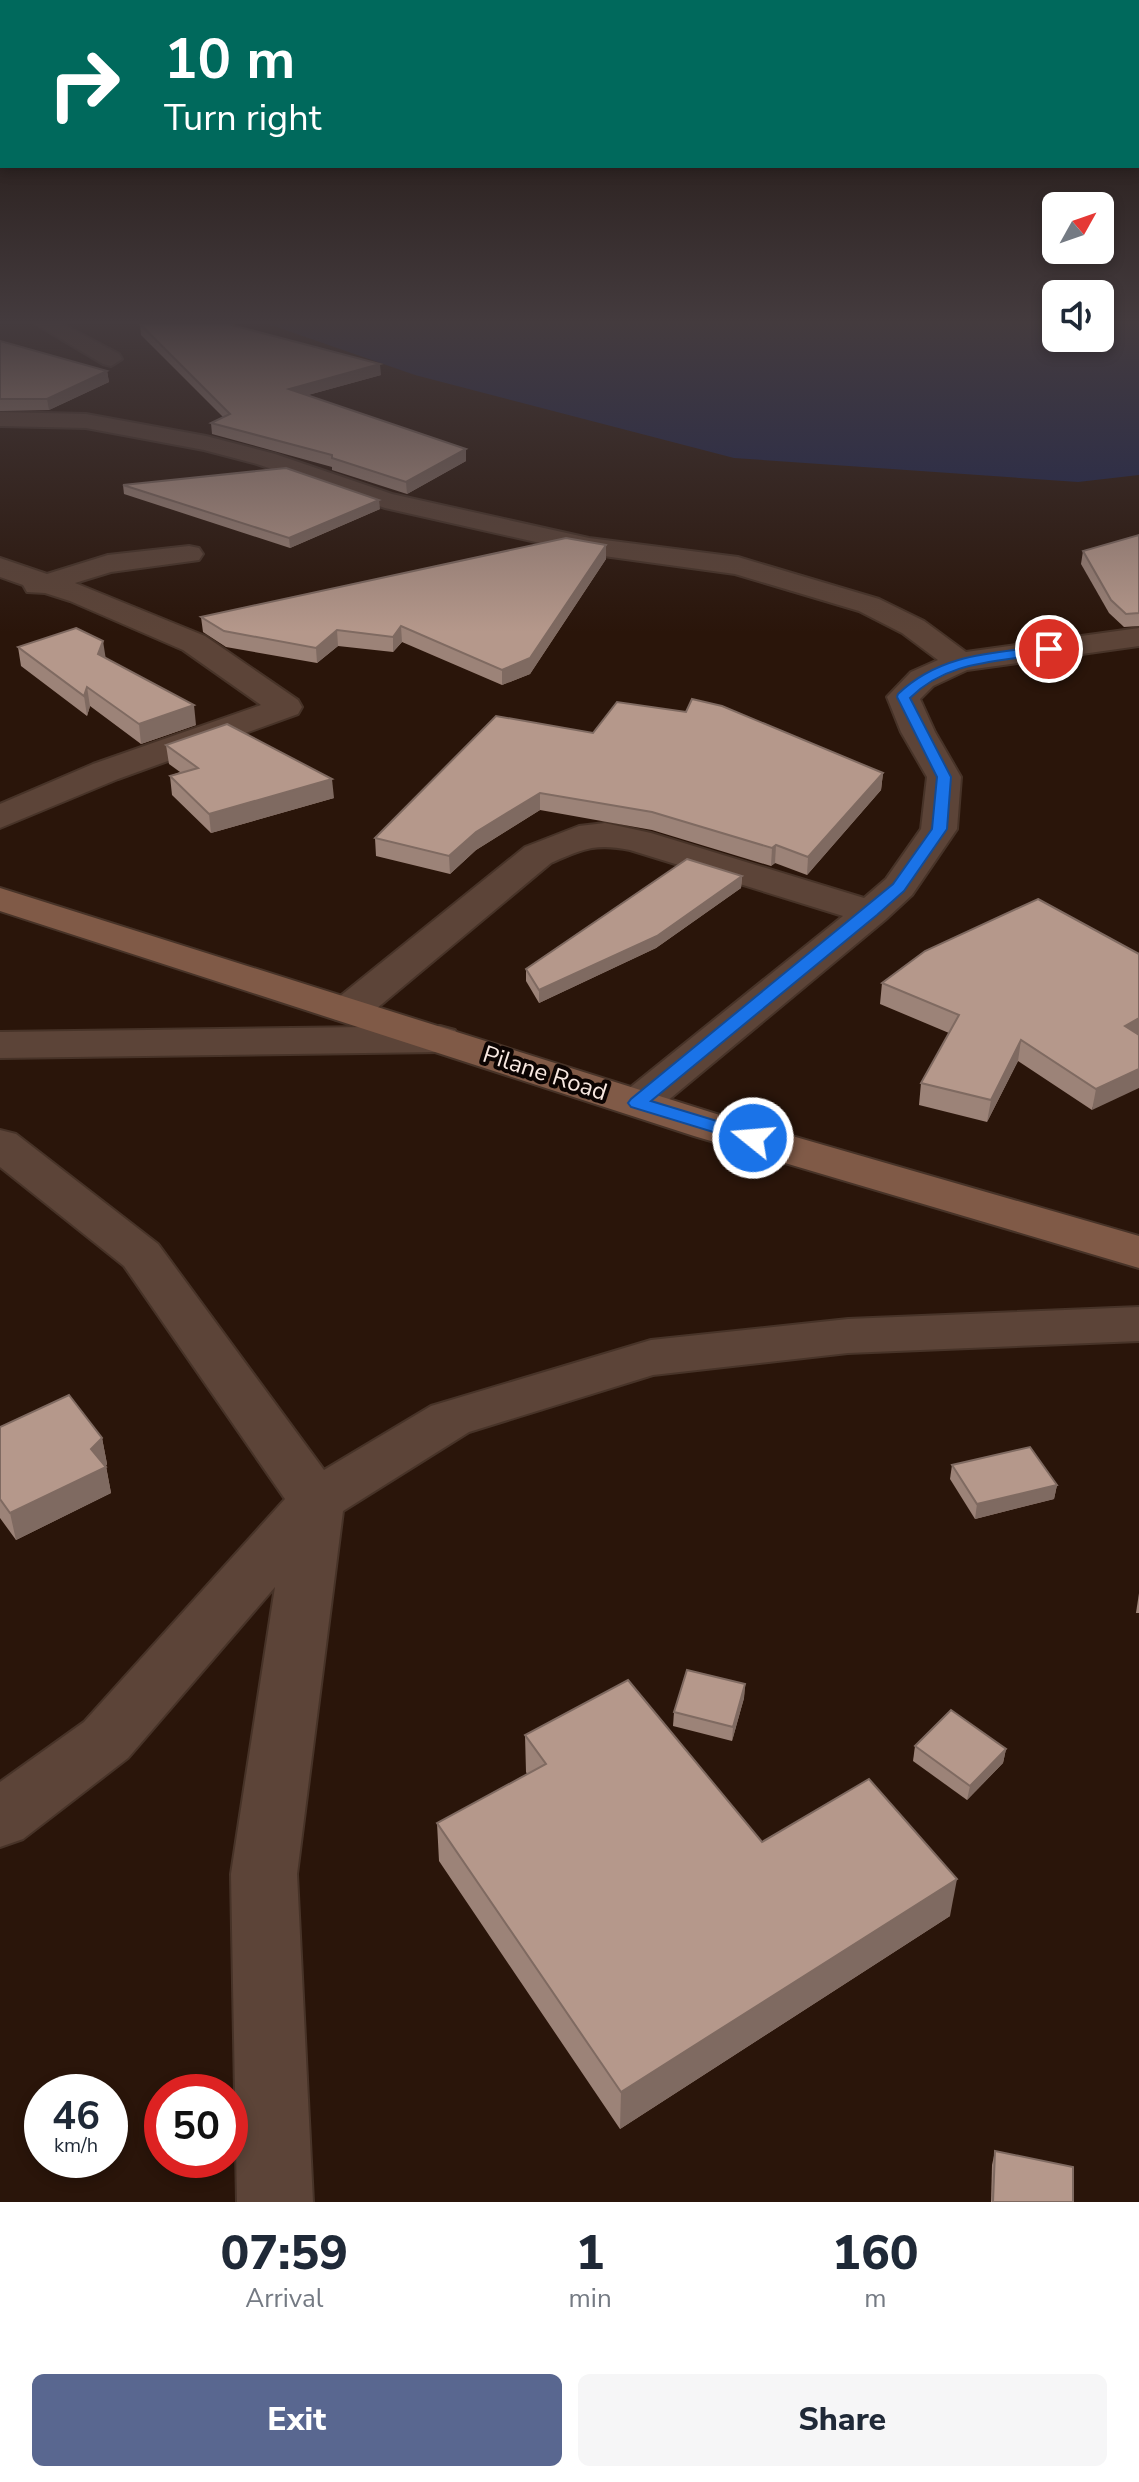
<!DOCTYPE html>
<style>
body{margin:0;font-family:"Nunito Sans",sans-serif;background:#f6f6f7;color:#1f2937;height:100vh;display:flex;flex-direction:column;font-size:30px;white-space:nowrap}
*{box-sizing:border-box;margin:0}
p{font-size:26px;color:#747a83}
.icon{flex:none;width:44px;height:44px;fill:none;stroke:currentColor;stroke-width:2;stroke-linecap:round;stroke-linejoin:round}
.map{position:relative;height:2202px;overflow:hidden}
.panel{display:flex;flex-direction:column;background:#fff;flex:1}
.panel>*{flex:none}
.banner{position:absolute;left:0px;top:0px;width:1140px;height:168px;box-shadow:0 4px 12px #0003;background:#00695c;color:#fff;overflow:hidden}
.needle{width:52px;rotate:50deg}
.buttons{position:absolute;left:1042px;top:192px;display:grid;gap:16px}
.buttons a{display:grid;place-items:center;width:72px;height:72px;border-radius:12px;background:#fff;box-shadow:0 4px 12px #0003;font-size:40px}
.speed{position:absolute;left:24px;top:2074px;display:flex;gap:16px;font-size:40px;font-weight:700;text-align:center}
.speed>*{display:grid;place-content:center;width:104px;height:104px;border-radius:50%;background:#fff;box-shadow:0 4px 12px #0003;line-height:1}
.speed small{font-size:20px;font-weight:400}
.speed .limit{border:12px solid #d22;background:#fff;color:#111}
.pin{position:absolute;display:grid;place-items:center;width:68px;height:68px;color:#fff;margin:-34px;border:4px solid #fff;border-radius:50%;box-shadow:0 2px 8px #0007}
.me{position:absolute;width:88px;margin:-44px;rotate:287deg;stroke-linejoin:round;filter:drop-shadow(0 0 6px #0008)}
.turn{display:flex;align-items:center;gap:28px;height:168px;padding:0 32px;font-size:36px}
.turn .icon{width:104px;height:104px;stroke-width:2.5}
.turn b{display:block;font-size:56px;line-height:68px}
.eta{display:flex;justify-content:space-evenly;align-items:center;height:136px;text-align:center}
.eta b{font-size:48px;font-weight:800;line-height:56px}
.cta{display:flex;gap:16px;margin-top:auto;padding:16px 32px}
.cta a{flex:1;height:92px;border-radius:12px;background:#596790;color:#fff;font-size:32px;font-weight:800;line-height:92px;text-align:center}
.cta a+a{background:#f6f6f7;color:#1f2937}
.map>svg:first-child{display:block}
.green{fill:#1c2450}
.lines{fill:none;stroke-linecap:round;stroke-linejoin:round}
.minor-casing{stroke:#473328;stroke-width:4}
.secondary-casing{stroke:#473328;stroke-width:4}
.minor{fill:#5c4438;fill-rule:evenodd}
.secondary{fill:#805a47;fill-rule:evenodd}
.wall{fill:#9c8378}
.shaded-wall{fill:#7f6a61}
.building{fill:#b5988b;stroke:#7f6a61;stroke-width:2}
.route{fill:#1a73e8;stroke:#114b97;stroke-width:2}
.labels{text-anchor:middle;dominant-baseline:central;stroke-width:8;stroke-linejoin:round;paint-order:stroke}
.street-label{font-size:24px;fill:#f8e8e1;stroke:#0c0402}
</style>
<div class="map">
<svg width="1139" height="2202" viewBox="0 0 1139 2202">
<rect width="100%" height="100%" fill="#2a150a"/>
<!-- green -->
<polygon class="green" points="268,324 1056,324 1056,338 1100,338 1100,324 1139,324 1139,475 1078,482 734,458 415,375"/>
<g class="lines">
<!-- minor casing -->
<g class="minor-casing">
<g id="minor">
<polygon points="36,324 62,324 119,354 122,359 111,366 103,364"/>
<path d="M0 412 86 414 206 436 275 454 392 494 589 538 738 557 879 599 924 621 966 652 1139 628V646L967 670 933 686 920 699 935 732 961 777 957 829 912 895 885 920 654 1112 638 1116 622 1112 616 1103 622 1094 843 916 630 850C595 843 583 849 551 863L364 1019 349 1022 334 1019 328 1010 334 1001 525 847 579 826 605 823 651 833 864 898 886 879 921 829 927 777 901 732 887 697 911 672 938 660 902 633 859 611 735 574 589 554 385 508 257 464 204 450 86 428 0 426Z"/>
<polygon points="189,546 199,548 203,554 199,560 111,572 75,583 205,636 298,700 302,707 298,714 118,779 0,828 0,804 93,764 261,705 183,650 70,601 45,593 27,592 23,585 0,577 0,558 47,574 108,555"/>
<polygon points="440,1026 455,1030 461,1039 455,1048 440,1052 0,1058 0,1032"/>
<polygon points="0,1130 16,1134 158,1244 324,1470 431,1406 651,1340 848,1319 1139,1307 1139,1341 848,1353 653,1375 469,1432 343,1511 297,1874 313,2202 237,2202 231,1874 275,1587 128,1758 23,1839 0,1847 0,1782 84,1722 285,1499 124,1266 0,1167"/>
</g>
</g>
<!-- secondary casing -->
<g class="secondary-casing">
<polygon id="secondary" points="0,888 726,1117 1139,1236 1139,1268 694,1136 0,911"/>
</g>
<!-- minor -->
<use href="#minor" class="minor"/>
<!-- secondary -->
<use href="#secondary" class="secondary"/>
</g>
<!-- wall -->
<g class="wall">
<polygon points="140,324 381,375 308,395 466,461 407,494 332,470 332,467 212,434 211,423 223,417 141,335"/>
<polygon points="0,341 107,371 109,382 49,410 0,411"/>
<polygon points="123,485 380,509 290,548 124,494"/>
<polygon points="1139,535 1139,626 1124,627 1109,613 1081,564 1083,551"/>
<polygon points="606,545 606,559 530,674 502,685 402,642 393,652 338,646 317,663 226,647 203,632 201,617"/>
<polygon points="18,647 106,658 196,725 141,744 90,706 87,716 21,666"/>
<polygon points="593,733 883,773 881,790 807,875 775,863 771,866 652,830 540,810 476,850 450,874 376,856 375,838"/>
<polygon points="166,745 334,798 211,833 172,795 170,776 180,772 169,764"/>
<polygon points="742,876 741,888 656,948 539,1003 526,981 526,969"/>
<polygon points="1139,954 1092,1110 1018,1061 987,1122 919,1105 921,1083 949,1033 880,1004 882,983"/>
<polygon points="0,1427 102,1438 107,1464 106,1466 111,1493 16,1540 0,1518"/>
<polygon points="952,1465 1057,1485 1054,1499 975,1519 950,1479"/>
<polygon points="1139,1593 1139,1613 1136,1613"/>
<polygon points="745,1684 744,1698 732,1741 673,1726 674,1712"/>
<polygon points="525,1735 762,1842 950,1916 620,2129 439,1861 437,1823 527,1774 526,1772"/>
<polygon points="915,1746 1006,1749 1003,1763 967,1800 913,1761"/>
<polygon points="995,2151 1073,2202 991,2202 992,2165"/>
</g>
<!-- shaded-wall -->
<g class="shaded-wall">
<polygon points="380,364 381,375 290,400 289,389"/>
<polygon points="107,371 109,382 49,410 47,399"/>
<polygon points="466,449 466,461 407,494 406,482"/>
<polygon points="379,500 380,509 290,548 289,538"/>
<polygon points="606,545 606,559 530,674 502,685 502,670"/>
<polygon points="401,626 402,642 393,652 393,637"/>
<polygon points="337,630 338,646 317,663 316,648"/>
<polygon points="103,641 106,660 98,654"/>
<polygon points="87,687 90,706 87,716 84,696"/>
<polygon points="194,705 196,725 141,744 139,724"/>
<polygon points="883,773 881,790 807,875 808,857"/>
<polygon points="332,779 334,798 211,833 209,814"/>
<polygon points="540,793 540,810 476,850 450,874 449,856 476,832"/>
<polygon points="776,845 775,863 771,866 772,848"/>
<polygon points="742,876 741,888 656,948 539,1003 539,990"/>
<polygon points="1139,1018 1139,1037 1125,1026"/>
<polygon points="1021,1040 1018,1061 987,1122 991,1100"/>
<polygon points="1139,1069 1139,1088 1092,1110 1096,1089"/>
<polygon points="102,1438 107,1464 103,1468 106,1467 111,1493 16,1540 10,1513 91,1449"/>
<polygon points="1057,1485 1054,1499 975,1519 977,1504"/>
<polygon points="745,1684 744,1698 732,1741 733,1727"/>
<polygon points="1006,1749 1003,1763 967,1800 970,1786"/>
<polygon points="957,1879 950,1916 620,2129 621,2092"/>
</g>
<!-- building -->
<g class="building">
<polygon points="140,324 228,324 380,364 289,389 466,449 406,482 332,458 332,455 211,423 230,414"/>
<polygon points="0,341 107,371 47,399 0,399"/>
<polygon points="286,468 379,500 289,538 123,485"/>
<polygon points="1139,535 1139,613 1126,614 1111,600 1083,551"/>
<polygon points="566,538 606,545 530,658 502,670 401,626 393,637 337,630 316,648 224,631 201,617"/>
<polygon points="76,628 103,641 98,654 194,705 139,724 87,687 84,696 18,647"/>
<polygon points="692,699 722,706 883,773 808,857 776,845 772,848 652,812 540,793 476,832 449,856 375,838 496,716 593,733 617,702 686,712"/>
<polygon points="227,724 332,779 209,814 170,776 198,768 166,745"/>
<polygon points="687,859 742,876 657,936 539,990 526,969"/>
<polygon points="1038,899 1139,954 1139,1018 1125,1026 1139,1035 1139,1069 1096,1089 1021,1040 991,1100 921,1083 959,1015 882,983 925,951"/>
<polygon points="69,1395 102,1438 91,1449 106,1467 10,1513 0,1499 0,1427"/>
<polygon points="1030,1447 1057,1485 977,1504 952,1465"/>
<polygon points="687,1670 745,1684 733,1727 674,1712"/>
<polygon points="628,1680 762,1842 869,1779 957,1879 621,2092 437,1823 546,1764 525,1735"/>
<polygon points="951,1710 1006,1749 970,1786 915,1746"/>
<polygon points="995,2151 1073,2167 1073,2202 993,2202"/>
</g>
<!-- sky -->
<linearGradient id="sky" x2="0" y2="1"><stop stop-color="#170c06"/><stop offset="0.51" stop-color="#443b3e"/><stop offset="1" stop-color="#443b3e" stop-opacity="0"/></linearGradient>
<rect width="1139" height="632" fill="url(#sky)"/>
<!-- route -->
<path class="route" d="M1049 646 1054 647V652C1002 663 950 658 910 698L951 777 947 829 904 891 877 915 651 1101 760 1134 762 1138 760 1142H746L631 1107 628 1103 631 1099 893 884 932 829 937 777 897 697 898 694C941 653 994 653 1049 646Z"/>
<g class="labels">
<!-- street labels -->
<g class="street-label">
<text transform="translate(545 1073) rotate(18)">Pilane Road</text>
</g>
</g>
</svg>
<div class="buttons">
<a><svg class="needle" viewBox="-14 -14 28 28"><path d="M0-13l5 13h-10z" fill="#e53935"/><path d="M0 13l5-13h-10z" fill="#747a83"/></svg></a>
<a><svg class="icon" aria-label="sound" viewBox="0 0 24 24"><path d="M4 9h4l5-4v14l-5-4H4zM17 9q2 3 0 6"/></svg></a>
</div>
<div class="speed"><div>46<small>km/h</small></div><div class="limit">50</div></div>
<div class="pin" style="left:1049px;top:649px;background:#d93025"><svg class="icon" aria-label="arrive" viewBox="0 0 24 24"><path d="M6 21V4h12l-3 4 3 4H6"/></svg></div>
<svg class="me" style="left:753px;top:1138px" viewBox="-20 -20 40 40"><circle r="17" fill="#1a73e8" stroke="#fff" stroke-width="3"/><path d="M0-11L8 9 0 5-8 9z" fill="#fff"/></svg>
<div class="banner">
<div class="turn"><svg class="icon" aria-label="right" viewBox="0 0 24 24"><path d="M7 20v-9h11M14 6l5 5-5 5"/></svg><div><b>10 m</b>Turn right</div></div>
</div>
</div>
<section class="panel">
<div class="eta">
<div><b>07:59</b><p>Arrival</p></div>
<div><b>1</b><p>min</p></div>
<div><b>160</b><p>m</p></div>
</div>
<div class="cta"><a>Exit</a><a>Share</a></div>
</section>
